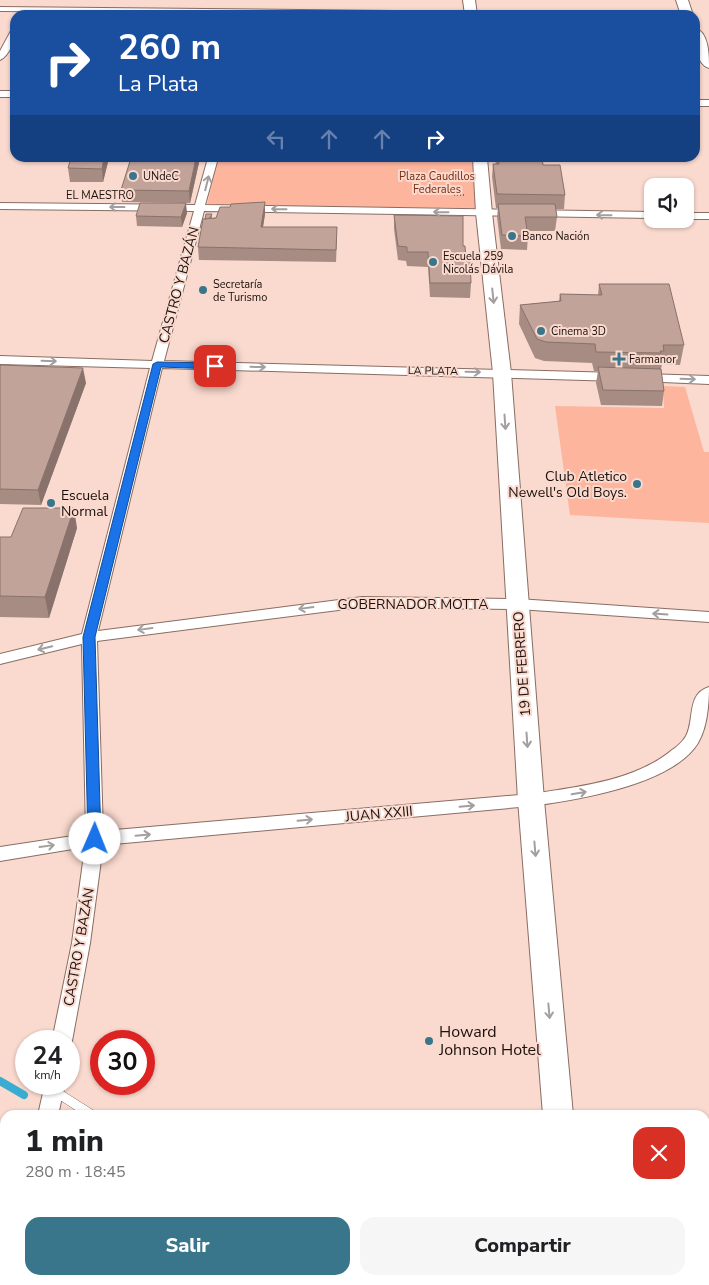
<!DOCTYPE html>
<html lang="es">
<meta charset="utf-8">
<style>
body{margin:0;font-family:"Nunito Sans",sans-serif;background:#f6f6f6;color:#202124;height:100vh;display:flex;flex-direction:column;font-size:19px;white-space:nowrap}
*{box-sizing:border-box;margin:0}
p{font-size:16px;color:#757577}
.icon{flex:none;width:28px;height:28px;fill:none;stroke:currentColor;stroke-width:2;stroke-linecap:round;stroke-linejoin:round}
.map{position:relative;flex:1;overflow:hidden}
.panel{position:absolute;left:0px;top:1110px;width:710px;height:175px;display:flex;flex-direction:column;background:#fff;border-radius:15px 15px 0 0;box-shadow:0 1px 4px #0004}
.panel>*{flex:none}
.hud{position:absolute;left:10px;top:10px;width:690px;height:152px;border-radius:15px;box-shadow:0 1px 4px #0004;background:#1a4fa0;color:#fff;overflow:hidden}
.tools{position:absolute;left:644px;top:178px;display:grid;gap:10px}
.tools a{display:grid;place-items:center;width:50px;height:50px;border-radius:10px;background:#fff;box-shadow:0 1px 4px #0004;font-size:25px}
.speed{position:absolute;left:15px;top:1030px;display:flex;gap:10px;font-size:25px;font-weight:700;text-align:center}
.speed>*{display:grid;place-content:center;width:65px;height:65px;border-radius:50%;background:#fff;box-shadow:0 1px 4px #0004;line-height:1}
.speed small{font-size:12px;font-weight:400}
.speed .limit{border:8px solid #d22;background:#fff;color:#111}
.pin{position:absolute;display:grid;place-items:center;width:42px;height:42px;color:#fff;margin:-21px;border-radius:10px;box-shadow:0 2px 8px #0006}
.me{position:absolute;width:55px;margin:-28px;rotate:1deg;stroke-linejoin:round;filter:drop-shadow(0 0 4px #0008)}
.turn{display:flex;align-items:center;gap:18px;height:105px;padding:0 25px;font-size:22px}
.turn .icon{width:65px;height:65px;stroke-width:2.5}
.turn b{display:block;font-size:35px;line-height:42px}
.lanes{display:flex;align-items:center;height:48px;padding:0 25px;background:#0003;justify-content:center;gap:25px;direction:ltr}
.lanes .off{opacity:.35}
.round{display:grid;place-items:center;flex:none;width:52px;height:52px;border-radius:15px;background:#f6f6f6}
.head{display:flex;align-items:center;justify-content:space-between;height:85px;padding:0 25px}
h1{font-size:30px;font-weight:800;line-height:38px}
.primary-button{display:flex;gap:10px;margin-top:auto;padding:10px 25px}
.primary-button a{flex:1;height:58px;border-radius:15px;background:#39768c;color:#fff;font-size:20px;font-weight:800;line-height:58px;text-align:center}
.primary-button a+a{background:#f6f6f6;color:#202124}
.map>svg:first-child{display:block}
.green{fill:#fdb59d}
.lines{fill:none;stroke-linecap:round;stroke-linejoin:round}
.stream{stroke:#39acd2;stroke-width:8}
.lane-casing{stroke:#896d63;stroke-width:1}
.street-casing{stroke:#896d63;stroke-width:2}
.secondary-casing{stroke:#896d63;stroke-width:2}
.path{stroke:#806b64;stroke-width:2;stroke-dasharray:1 2;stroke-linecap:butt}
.lane{fill:#fff;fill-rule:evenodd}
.street{fill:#fff;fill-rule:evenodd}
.secondary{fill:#fff;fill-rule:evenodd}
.wall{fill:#a78c84}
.shaded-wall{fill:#88726b}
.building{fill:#c2a399;stroke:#88726b}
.oneway{stroke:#a39f9e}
.route{fill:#1a73e8;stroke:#114b97}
.poi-dot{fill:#39768c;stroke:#fad9ce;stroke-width:2}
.labels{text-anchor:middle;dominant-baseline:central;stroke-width:4;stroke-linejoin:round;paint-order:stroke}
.far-poi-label{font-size:11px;fill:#1a100c;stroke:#fad9ce;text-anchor:start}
.far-park-label{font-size:11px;fill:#792c0e;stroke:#fad9ce}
.far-street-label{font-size:11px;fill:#1a100c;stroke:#fad9ce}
.street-label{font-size:14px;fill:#1a100c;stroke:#fad9ce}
.poi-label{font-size:14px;fill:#1a100c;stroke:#fad9ce;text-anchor:end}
.near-poi-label{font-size:16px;fill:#1a100c;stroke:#fad9ce;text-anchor:start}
</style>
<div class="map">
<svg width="709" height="1285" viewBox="0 0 709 1285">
<rect width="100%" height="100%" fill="#fad9ce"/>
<!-- green -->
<g class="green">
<polygon points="218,158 473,158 477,208 207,205"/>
<polygon points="663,386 685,387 704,452 709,452 709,523 570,515 555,406 664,408"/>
</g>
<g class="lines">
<!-- stream -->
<g class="stream">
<polyline points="0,1081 24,1095"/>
<polyline points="299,1280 306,1285"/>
</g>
<!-- lane casing -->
<g class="lane-casing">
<polygon id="lane" points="55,1086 96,1112 97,1115 83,1115 51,1094 50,1091 51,1088"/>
</g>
<!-- street casing -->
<g class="street-casing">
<g id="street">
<polygon points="0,7 587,13 591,15 0,11"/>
<path d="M12 29H15C15 39 10 55 0 60V51Z"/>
<rect x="0" y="91" width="15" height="6"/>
<rect x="695" y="100" width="14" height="6"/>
<path d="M208 158H218L205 205 652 212V218L204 211 164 361 618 373 624 377 618 381 162 368 98 631 362 597 518 599 709 612V622L518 609 362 607 97 641 103 831 531 794C577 787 635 781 672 750 677 747 683 741 686 736 695 720 686 694 709 687 709 705 707 728 698 743 672 785 577 800 531 806L103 845 90 943 72 1041 69 1047V1041H52L72 943 85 847 0 861V847L86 834 82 644 0 664V654L82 634 150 368 0 364V356L152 361 194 211 0 209V203L195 205Z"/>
<polygon points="685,213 709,213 709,219 684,219"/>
<polygon points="643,374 709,376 709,384 639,381 637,378"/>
<polygon points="45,1084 65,1084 58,1115 38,1115"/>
<rect x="705" y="1250" width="4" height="22"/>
<polygon points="0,1260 5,1260 5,1280 26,1280 25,1285 3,1285 3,1282 0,1282"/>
</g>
</g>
<!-- secondary casing -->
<g class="secondary-casing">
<g id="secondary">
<polygon points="463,0 475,0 477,15 465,15"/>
<polygon points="676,0 688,0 693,15 681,15"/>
<path d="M695 28C709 32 709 56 709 68 695 64 695 40 695 28Z"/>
<polygon points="473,158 487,158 492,213 511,373 544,800 573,1115 543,1115 518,800 493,373 476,213"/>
<rect x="556" y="1280" width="34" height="5"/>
</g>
</g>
<!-- path -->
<polyline class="path" points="454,195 466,195"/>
<!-- lane -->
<use href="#lane" class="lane"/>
<!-- street -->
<use href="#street" class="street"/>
<!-- secondary -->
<use href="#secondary" class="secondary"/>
</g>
<!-- wall -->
<g class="wall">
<polygon points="71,158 109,158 103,182 70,182 68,168"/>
<polygon points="131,158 200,158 190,203 122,202 121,190"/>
<polygon points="494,158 542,158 543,165 565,195 564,209 555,209 557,217 555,231 527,231 528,236 527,250 501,249 497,217 498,208 496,208 492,177 493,164 496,164"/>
<polygon points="187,213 182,227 137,226 136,216"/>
<polygon points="212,214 212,218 265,214 263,227 337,239 336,262 199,260 198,247 205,219"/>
<polygon points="394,215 463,246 471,283 470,298 430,297 428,267 407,266 406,261 398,260 394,229"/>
<polygon points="599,284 684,345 680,365 662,364 661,369 664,391 662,406 601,405 596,383 598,371 594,371 592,363 544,361 535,358 519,324 520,305 559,301 560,294 598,295"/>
<polygon points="0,365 86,383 41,505 0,504"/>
<polygon points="77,528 49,618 0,617 0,537 11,537"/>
</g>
<!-- shaded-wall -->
<g class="shaded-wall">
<polygon points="104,158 109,158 103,182 102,169"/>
<polygon points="196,158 200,158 190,203 189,191"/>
<polygon points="265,202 265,214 261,239 261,227"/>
<polygon points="186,203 187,213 182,227 181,217"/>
<polygon points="83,368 86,383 41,505 38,490"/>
<polygon points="74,508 77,528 49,618 45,597"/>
</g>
<!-- building -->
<g class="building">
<polygon points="71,158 104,158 102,169 68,168"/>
<polygon points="131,158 196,158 189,191 121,190"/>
<polygon points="498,158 542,158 543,165 560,165 565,195 497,194 493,164 499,164"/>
<polygon points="265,202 261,227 337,227 336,250 198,247 203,219 216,218 220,207 230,207 231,204"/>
<polygon points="140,203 186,203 181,217 136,216"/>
<polygon points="498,204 555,204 557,217 525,217 528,236 502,235"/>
<polygon points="206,214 212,214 210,218 205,219"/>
<polygon points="394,215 463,216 463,246 465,246 466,259 470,259 471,283 430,283 428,252 407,252 407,247 398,246"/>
<polygon points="599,284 669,284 684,345 663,345 664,351 660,351 661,353 596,352 595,344 546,342 537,339 520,305 561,301 560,294 602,295"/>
<polygon points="0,365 83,368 38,490 0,489"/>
<polygon points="598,367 661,369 664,391 603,390"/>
<polygon points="23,508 74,508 45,597 0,596 0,537 11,537"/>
</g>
<!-- one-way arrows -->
<defs><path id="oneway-shaft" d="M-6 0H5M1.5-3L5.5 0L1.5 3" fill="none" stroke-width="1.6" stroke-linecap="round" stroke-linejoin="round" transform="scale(1.25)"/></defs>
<g class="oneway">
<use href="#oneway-shaft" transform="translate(207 183) rotate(-76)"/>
<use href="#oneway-shaft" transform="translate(117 207) rotate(-180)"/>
<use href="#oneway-shaft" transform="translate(279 209) rotate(-179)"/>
<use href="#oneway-shaft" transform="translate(441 212) rotate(-179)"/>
<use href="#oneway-shaft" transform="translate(604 215) rotate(-179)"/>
<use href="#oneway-shaft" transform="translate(493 296) rotate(84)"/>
<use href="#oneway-shaft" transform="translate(49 361) rotate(2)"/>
<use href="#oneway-shaft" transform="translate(258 367) rotate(1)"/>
<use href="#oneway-shaft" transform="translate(473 372) rotate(1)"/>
<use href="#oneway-shaft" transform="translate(688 379) rotate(2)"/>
<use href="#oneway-shaft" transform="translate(505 422) rotate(86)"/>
<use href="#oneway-shaft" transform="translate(306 608) rotate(172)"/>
<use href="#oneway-shaft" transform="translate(660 614) rotate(-176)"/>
<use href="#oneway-shaft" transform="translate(145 629) rotate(172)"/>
<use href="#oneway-shaft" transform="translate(45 648) rotate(166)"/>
<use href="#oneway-shaft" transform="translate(527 740) rotate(86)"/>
<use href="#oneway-shaft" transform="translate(579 793) rotate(-10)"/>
<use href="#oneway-shaft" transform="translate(467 806) rotate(-5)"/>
<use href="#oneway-shaft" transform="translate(305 820) rotate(-5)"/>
<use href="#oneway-shaft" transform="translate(143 835) rotate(-5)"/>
<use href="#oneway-shaft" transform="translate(47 846) rotate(-8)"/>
<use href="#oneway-shaft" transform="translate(535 849) rotate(85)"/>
<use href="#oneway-shaft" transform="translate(549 1011) rotate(85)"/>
</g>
<!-- route -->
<polygon class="route" points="157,362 215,363 219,366 215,369 161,367 95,637 101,839 99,843 95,844 90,843 88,839 83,637 153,364"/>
<!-- markers -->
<g class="poi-dot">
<circle cx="133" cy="176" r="5"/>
<circle cx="512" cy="236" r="5"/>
<circle cx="433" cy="262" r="5"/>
<circle cx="203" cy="290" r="5"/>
<circle cx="541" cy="331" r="5"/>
<path d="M616.5 351.5h5v5h5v5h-5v5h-5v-5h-5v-5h5z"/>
<circle cx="637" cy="484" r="5"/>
<circle cx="51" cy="503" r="5"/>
<circle cx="429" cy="1041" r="5"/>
</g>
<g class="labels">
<!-- far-poi labels -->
<g class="far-poi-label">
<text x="143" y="176">UNdeC</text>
<text x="522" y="236">Banco Nación</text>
<text x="443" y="256">Escuela 259<tspan x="443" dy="13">Nicolás Dávila</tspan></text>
<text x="213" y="284">Secretaría<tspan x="213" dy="13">de Turismo</tspan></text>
<text x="551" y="331">Cinema 3D</text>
<text x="629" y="359">Farmanor</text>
</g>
<!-- far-park labels -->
<g class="far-park-label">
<text x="437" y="176">Plaza Caudillos<tspan x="437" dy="13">Federales</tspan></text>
</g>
<!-- far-street labels -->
<g class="far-street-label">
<text x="100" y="195">EL MAESTRO</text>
<text transform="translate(433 371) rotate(1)">LA PLATA</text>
</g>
<!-- street labels -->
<g class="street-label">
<text transform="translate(179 285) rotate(-75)">CASTRO Y BAZÁN</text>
<text x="413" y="604">GOBERNADOR MOTTA</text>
<text transform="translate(522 664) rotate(-94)">19 DE FEBRERO</text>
<text transform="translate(379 814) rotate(-5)">JUAN XXIII</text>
<text transform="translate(79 947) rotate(-80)">CASTRO Y BAZÁN</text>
</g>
<!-- poi labels -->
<g class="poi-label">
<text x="627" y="476">Club Atletico<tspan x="627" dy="16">Newell's Old Boys.</tspan></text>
<text x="61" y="495" text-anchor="start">Escuela<tspan x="61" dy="16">Normal</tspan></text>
</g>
<!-- near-poi labels -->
<g class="near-poi-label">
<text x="439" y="1032">Howard<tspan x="439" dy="18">Johnson Hotel</tspan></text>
</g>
</g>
</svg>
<div class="tools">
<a><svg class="icon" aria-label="sound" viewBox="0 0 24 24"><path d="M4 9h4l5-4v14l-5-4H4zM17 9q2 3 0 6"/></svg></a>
</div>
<div class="speed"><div>24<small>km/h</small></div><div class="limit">30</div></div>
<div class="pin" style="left:215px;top:366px;background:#d93025"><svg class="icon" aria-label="arrive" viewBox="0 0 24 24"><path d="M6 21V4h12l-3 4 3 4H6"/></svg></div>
<svg class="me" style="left:95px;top:839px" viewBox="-20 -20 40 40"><circle r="19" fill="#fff"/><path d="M0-13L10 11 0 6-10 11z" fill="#1a73e8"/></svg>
<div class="hud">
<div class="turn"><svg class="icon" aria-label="right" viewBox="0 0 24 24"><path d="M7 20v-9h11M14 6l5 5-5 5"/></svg><div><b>260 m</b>La Plata</div></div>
<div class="lanes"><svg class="icon off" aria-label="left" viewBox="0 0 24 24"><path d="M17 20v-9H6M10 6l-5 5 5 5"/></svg><svg class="icon off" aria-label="ahead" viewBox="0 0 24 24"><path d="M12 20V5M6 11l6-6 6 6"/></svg><svg class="icon off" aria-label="ahead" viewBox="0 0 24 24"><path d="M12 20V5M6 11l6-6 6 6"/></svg><svg class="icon" aria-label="right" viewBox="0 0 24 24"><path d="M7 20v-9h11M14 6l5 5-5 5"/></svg></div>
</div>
<section class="panel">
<div class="head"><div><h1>1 min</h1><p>280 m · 18:45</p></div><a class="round" style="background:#d93025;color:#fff"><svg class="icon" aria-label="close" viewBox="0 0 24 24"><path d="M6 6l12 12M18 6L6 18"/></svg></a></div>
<div class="primary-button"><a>Salir</a><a>Compartir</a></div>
</section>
</div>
